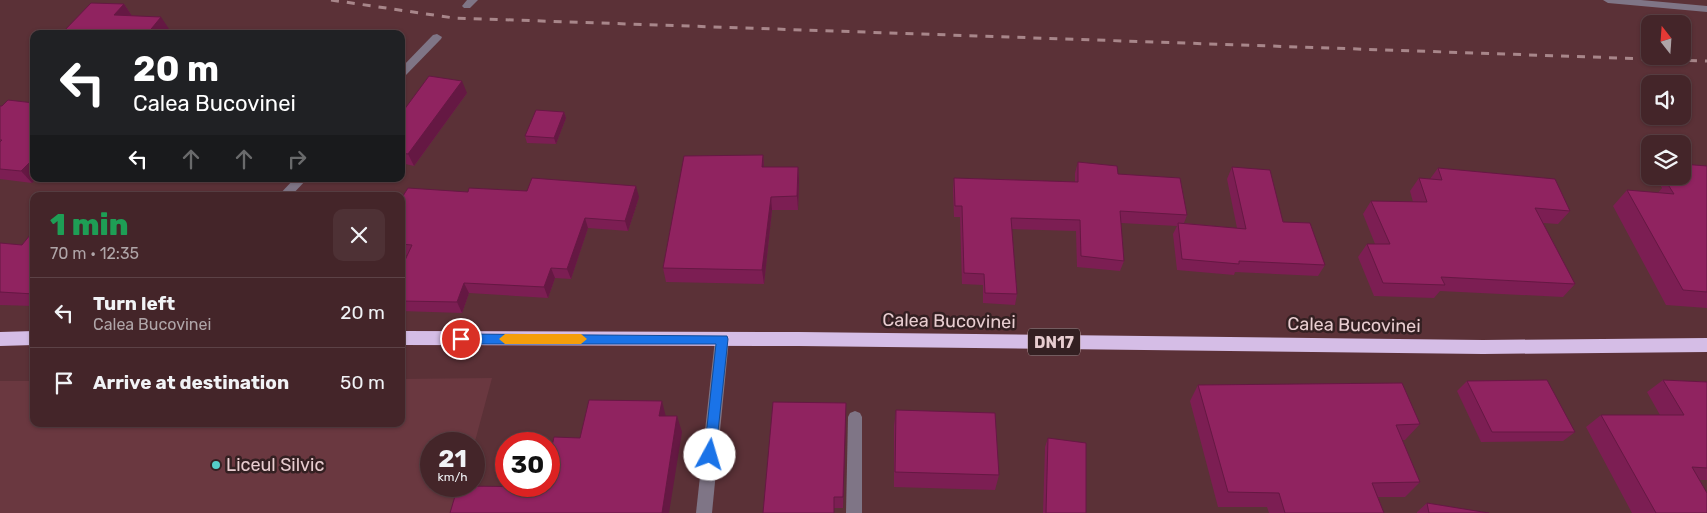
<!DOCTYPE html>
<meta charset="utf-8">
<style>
body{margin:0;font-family:Rubik,sans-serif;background:#4e3135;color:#f1f3f6;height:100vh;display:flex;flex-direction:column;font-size:19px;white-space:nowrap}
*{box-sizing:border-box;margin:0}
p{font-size:16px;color:#afa5a8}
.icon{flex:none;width:28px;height:28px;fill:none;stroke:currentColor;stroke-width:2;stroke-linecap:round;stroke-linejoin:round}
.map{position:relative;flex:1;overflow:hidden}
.sheet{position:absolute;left:30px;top:192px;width:375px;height:235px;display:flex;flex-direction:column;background:#442529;border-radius:10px;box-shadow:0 1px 4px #0004,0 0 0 1px #5c4246}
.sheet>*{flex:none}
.banner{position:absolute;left:30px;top:30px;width:375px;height:152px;border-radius:10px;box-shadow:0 1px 4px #0004,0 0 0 1px #5c4246;background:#202124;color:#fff;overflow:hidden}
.needle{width:32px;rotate:343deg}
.tools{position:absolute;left:1641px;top:15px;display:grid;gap:10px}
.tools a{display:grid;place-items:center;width:50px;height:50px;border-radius:10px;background:#442529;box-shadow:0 1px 4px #0004,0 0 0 1px #5c4246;font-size:25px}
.speed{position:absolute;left:420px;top:432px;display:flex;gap:10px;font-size:25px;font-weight:700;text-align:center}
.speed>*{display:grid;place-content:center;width:65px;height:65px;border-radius:50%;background:#442529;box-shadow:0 1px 4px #0004,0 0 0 1px #5c4246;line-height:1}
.speed small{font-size:12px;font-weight:400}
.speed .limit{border:8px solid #d22;background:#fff;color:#111}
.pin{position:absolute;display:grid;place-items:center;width:42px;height:42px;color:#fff;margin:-21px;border:2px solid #fff;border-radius:50%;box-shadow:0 1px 5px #0007}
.me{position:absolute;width:55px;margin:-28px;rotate:6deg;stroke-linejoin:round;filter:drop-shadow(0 0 4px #0008)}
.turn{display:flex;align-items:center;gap:18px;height:105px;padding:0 20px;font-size:22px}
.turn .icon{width:65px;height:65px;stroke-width:2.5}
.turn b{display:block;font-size:35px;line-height:42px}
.lanes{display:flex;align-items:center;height:48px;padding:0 20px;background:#0003;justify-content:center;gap:25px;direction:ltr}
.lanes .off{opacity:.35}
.round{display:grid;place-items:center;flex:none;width:52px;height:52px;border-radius:10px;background:#4e3135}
.headline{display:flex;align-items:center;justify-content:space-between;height:85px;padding:0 20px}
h1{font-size:30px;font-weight:800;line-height:38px;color:#1e9e55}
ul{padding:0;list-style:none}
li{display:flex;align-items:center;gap:15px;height:70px;padding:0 20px;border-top:1px solid #5c4246}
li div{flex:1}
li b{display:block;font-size:19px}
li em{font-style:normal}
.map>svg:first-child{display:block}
.built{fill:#6a3840}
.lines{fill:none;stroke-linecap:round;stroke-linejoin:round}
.minor{fill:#7f7586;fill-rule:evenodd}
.highway{fill:#d5bde6;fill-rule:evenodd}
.rail{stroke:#a8868a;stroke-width:3;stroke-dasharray:8 8;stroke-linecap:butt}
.wall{fill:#7c1e53}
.shaded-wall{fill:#651843}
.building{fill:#902360;stroke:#651843}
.route{fill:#1a73e8;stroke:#114b97}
.slow{fill:#f59e0b}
.poi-dot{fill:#54cdc8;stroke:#342022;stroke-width:2}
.labels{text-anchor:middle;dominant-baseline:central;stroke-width:5;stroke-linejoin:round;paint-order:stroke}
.shield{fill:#342022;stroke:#b2999c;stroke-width:1}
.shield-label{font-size:16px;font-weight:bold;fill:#e8cdd0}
.street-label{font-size:18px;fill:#e8cdd0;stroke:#342022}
.poi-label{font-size:18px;fill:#e8cdd0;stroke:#342022;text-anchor:start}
</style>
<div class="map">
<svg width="1707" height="513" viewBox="0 0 1707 513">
<rect width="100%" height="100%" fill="#5b3137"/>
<!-- built -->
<polygon class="built" points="492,378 474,445 431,444 431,486 462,486 455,513 0,513 0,381 34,381 34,424 401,424 401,379"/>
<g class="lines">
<!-- minor -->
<g class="minor">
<polygon points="467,0 478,0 470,8 464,8 462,6"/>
<polygon points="1603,0 1641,0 1707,6 1707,12 1608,3"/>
<polygon points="437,34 442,37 441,39 405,76 401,77 401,68 433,35"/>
<polygon points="294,179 307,179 291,196 278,196"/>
<polygon points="722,333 727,335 729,339 712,513 696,513 715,339 717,335"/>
<polygon points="855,411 860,413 862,417 862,513 846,513 848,417 850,413"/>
</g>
<!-- highway -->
<g class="highway">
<polygon points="34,331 34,345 0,346 0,332"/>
<polygon points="401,331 799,332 1483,340 1707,338 1707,352 1483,354 799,346 401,345"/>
</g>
<!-- rail -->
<polyline class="rail" points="331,0 454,18 1707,61"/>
</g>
<!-- wall -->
<g class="wall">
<polygon points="124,4 132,16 169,29 165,34 65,34 63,32"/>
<polygon points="467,93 414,166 401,163 401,114"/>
<polygon points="0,106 32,183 0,179"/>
<polygon points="564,112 566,118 556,144 527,143 525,136"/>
<polygon points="763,155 764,167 798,167 799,180 798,210 772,210 764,284 666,282 663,268"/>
<polygon points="1078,162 1118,174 1187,215 1184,223 1237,228 1227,179 1232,167 1325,265 1318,276 1235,272 1234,275 1177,270 1173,234 1177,226 1121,223 1124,261 1120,271 1077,267 1076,231 1012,229 1017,294 1015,305 983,303 983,285 962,284 960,217 954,217 953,189 954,178 1075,182 1075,173"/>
<polygon points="1707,166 1707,308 1666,305 1613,206 1627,190 1658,193 1662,188 1657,179 1659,176 1682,176"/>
<polygon points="1438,168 1570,211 1558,224 1543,223 1575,284 1563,297 1440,291 1434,298 1374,296 1358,257 1367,244 1375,244 1363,214 1371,201 1413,202 1410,191 1419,178 1430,179"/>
<polygon points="468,192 639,197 628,231 588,228 571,279 555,278 548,298 469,293 462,313 401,311 401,269 407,255 401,254 401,199"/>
<polygon points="34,230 34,306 0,305 0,243 22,245"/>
<polygon points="1663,380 1707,382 1707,480 1699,480 1707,513 1632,513 1586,427 1601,415 1660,415 1647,392"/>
<polygon points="1467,381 1575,432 1563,441 1481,442 1457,391"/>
<polygon points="1198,385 1420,424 1405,440 1402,440 1420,482 1405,497 1378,497 1384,513 1269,513 1267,507 1218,507 1190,401"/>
<polygon points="896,410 999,475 995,490 894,487 894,426"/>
<polygon points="846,415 843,508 835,508 763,513"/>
<polygon points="1048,438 1086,513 1043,513 1045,447"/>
<polygon points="1427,503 1489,513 1417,513 1417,512"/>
</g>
<!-- shaded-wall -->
<g class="shaded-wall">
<polygon points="124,4 132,16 114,15"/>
<polygon points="161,17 169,29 165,34 147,34"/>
<polygon points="462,81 467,93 414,166 408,154"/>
<polygon points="564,112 566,118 556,144 554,138"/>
<polygon points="763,155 764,169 762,167"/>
<polygon points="34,158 34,179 36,179 32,183 21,171"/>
<polygon points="798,167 799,180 798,210 797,196"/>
<polygon points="636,186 639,197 628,231 625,221"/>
<polygon points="771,197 772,210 764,284 762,270"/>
<polygon points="585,218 588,228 571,279 567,269"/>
<polygon points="551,268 555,278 548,298 544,287"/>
<polygon points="464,283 469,293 462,313 457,302"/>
<polygon points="662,401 666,417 659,416"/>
<polygon points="846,403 846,415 843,508 843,497"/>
<polygon points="677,416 682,432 669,513 662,513"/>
</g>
<!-- building -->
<g class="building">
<polygon points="91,3 124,4 114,15 161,17 147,34 92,34 92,33 63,32"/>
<polygon points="429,76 462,81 408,154 401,153 401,114"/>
<polygon points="8,100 34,103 34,158 21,171 0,169 0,142 2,140 0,140 0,106 2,106"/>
<polygon points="536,110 564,112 554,138 525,136"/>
<polygon points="763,155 762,167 798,167 797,196 771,197 762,270 663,268 684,156"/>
<polygon points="1078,162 1117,166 1118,174 1180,178 1187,215 1120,211 1124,261 1081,256 1080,220 1011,218 1017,294 985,293 984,274 964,273 962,206 955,206 954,178 1078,182"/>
<polygon points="1682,164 1707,166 1707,292 1683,290 1627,190 1674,194 1667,183 1684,184 1680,176 1682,176"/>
<polygon points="1232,167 1270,170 1283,222 1310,223 1325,265 1239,261 1239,264 1182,259 1178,223 1246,229"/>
<polygon points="1438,168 1555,179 1570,211 1535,208 1575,284 1441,277 1445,285 1383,283 1367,244 1390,244 1371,201 1427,202 1419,178 1442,180"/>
<polygon points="532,178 636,186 625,221 585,218 567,269 551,268 544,287 464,283 457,302 401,301 401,269 412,245 401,244 401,199 408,188 468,192 469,188 527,191"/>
<polygon points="34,230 34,294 0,292 0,243 22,245"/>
<polygon points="1547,380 1575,432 1492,432 1467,381"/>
<polygon points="1663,380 1707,382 1707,468 1692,467 1707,493 1707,513 1656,513 1601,415 1684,415"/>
<polygon points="1402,383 1420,424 1396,425 1420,482 1372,483 1384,513 1285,513 1279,493 1228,492 1198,385"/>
<polygon points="589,400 662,401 659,416 677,416 662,513 450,513 458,486 542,487 542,486 549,486 549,460 554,437 580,438"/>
<polygon points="773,402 846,403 843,497 834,497 834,513 763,513"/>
<polygon points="896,410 995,413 999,475 895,472"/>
<polygon points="1048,438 1086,443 1086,513 1046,513"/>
<polygon points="1427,503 1489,513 1429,513"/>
</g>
<!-- route -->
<polygon class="route" points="461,334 727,336 728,339 715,459 710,461 706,459 704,455 716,344 461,344 455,339"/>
<!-- slow -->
<polygon class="slow" points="505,334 581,334 587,339 581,344 505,344 499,339"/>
<!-- markers -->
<circle class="poi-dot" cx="216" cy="465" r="5"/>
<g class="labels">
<!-- shield labels -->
<rect class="shield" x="1028" y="328.5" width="52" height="27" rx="4"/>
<g class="shield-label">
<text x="1054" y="342">DN17</text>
</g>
<!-- street labels -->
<g class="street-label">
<text transform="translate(949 321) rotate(1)">Calea Bucovinei</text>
<text transform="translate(1354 325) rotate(1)">Calea Bucovinei</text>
</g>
<!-- poi labels -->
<g class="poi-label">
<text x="226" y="465">Liceul Silvic</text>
</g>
</g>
</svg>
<div class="tools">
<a><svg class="needle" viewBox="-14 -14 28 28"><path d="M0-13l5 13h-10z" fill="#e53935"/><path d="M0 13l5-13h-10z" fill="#afa5a8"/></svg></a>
<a><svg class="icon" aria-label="sound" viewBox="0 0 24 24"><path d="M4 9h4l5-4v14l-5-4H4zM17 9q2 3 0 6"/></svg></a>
<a><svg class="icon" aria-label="layers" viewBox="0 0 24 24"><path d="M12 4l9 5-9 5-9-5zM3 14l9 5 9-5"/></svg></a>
</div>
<div class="speed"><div>21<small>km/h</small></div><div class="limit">30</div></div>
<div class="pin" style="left:461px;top:339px;background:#d93025"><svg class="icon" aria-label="arrive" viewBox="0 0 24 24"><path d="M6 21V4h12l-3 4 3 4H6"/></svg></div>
<svg class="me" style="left:710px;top:455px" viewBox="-20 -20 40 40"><circle r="19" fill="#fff"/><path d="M0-13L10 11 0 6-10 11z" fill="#1a73e8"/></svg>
<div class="banner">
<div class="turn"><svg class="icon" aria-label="left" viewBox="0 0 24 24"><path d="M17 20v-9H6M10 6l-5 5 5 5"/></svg><div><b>20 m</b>Calea Bucovinei</div></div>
<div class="lanes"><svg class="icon" aria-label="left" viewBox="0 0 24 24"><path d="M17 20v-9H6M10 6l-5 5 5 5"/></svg><svg class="icon off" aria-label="ahead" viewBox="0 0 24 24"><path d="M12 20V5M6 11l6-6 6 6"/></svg><svg class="icon off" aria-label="ahead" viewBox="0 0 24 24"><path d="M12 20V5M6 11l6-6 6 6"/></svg><svg class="icon off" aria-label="right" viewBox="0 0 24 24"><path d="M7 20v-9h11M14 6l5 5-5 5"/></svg></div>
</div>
<section class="sheet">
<div class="headline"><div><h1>1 min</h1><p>70 m · 12:35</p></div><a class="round"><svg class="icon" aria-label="close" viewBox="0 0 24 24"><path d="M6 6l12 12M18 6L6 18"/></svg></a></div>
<ul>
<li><svg class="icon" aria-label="left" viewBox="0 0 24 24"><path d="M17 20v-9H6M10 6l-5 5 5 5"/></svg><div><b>Turn left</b><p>Calea Bucovinei</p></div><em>20 m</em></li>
<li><svg class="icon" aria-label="arrive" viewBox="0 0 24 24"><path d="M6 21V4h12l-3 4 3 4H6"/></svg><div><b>Arrive at destination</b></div><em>50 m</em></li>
</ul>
</section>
</div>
